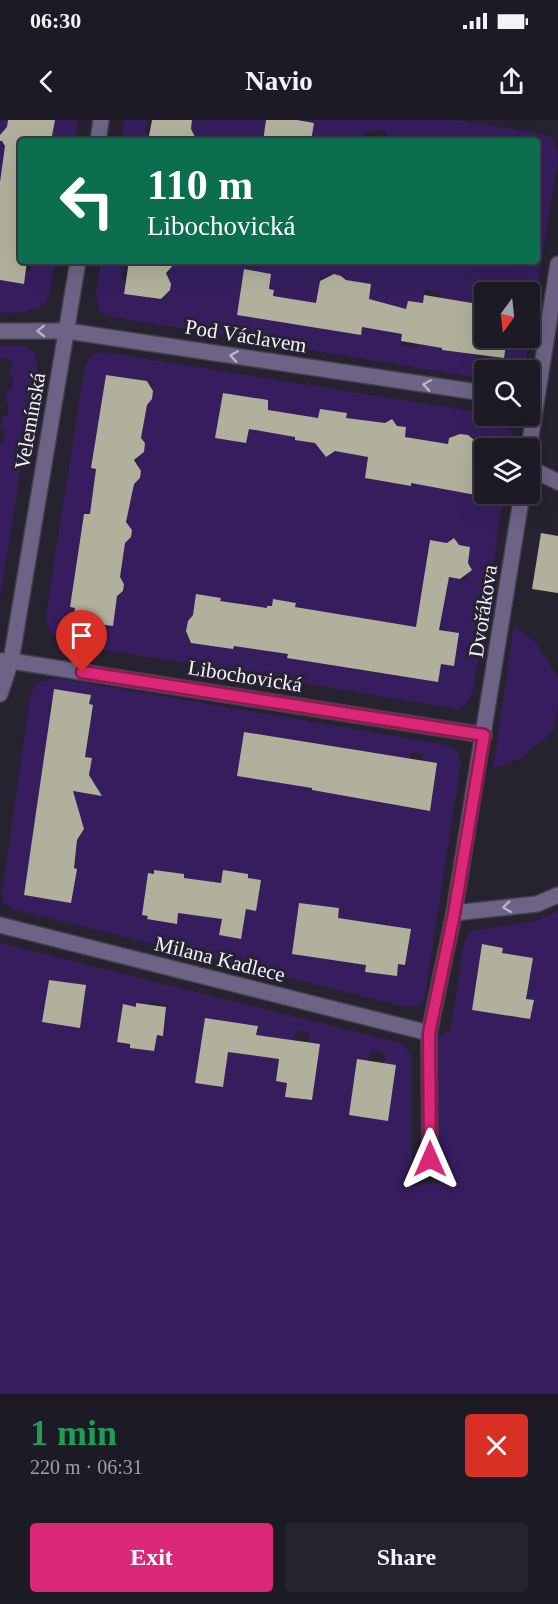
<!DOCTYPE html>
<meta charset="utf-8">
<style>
body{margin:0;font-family:"Times New Roman",serif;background:#25232c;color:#f1f3f6;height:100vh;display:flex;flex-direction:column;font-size:22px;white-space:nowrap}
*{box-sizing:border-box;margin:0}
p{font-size:20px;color:#a0a1a6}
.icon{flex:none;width:33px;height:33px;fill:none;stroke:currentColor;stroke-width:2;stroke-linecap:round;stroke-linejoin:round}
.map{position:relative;height:1274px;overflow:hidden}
.sheet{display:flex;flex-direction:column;background:#1c1a24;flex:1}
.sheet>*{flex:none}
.top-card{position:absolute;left:18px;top:18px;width:522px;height:126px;border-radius:6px;box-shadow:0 6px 24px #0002,0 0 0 2px #3a3841;background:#0b6e4f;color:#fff;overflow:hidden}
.needle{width:39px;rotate:195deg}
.tools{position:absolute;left:474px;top:162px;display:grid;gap:12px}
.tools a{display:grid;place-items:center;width:66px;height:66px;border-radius:6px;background:#1c1a24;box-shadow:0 6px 24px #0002,0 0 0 2px #3a3841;font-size:30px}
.pin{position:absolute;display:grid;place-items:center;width:51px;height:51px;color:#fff;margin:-62px -26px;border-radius:50% 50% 50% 0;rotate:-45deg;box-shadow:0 0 6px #0007}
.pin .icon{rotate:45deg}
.me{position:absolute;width:66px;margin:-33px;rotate:0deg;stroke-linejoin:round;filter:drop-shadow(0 0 4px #0008)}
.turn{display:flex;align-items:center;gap:21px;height:126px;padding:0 30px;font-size:27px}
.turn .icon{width:78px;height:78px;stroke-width:2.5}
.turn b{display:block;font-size:42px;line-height:51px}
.round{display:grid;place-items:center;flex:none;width:63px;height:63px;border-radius:6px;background:#25232c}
.summary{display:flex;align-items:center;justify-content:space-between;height:102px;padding:0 30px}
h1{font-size:36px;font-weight:700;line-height:45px;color:#1e9e55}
.action{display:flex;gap:12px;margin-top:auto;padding:12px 30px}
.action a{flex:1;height:69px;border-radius:6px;background:#db2777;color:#fff;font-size:24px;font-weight:700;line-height:69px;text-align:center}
.action a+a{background:#25232c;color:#f1f3f6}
.status{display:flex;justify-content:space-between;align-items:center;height:42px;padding:0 30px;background:#1c1a24;direction:ltr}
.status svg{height:16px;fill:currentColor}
header{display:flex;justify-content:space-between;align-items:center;height:78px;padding:0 30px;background:#1c1a24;font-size:27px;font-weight:700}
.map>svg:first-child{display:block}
.green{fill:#361e5e;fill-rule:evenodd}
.building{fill:#b0b09d}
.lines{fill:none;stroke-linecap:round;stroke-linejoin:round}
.minor-casing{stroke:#433f4d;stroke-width:18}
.minor{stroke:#6d6386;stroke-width:15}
.oneway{stroke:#b8b2c7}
.route-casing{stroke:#8e194d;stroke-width:15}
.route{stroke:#db2777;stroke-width:10}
.labels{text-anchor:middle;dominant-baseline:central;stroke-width:6;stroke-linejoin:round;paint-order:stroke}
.street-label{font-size:21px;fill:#f6f3fd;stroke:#262230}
</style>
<div class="status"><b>06:30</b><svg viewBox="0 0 49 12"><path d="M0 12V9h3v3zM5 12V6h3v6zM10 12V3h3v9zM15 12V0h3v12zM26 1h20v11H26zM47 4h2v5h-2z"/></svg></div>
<header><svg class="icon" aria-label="back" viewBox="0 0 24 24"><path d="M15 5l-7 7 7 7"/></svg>Navio<svg class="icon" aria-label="share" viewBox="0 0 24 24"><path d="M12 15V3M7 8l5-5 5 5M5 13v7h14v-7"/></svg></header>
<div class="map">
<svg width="558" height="1274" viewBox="0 0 558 1274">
<rect width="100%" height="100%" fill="#262230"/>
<!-- green -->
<g class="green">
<polygon points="0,0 10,0 2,46 21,49 0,79"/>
<polygon points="49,0 78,0 75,21 51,21 53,10"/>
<polygon points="124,0 147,0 145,13 149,14 148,21 121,21"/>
<polygon points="192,0 266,0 263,21 193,21 191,10"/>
<path d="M297 0H457L543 14 554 19 558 38 524 250H484V259L113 197 100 192 96 175 101 141H129L128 147H123L122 160 126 161 124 174 163 180 170 170 168 153 174 141H537V21H392V16H388L383 10C376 9 372 13 366 12L364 21 342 18 341 21H311ZM245 149 271 154 269 169 274 171 273 177 285 202 237 194ZM334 154 341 156 351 162 352 161 371 164 370 179 364 194 312 207 320 157 326 158ZM425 170 441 172 432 226 418 224 416 228 401 225 402 214 392 187 406 189 408 181 423 183ZM484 172H530V218H507L503 238 487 236 486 240 476 239V235L463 232 470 183 484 185Z"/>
<path d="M32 141H55C47 189 50 191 0 193V160L23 164 25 152H30Z"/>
<polygon points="0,226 25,226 35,234 37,245 0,479 0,323 3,323 5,310 0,308 3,296 7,296 9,283 5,282 7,270 11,270 13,257 9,256 12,240 0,237"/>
<path d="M102 232 484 293V296H500C511 306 513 313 511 328H484V347L474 346 478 321 468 315 460 314 449 317 440 368 481 376 484 359V374H504L473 571 465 585 457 589 58 522 48 508 46 494 85 245 93 234ZM106 255 150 261 153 271 152 279 147 285 141 318 144 332C136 339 136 343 141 351L140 358 134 364 94 361 96 349 91 348 93 334 98 335 95 322 97 308H102L99 295 102 282H106L104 269ZM223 273 268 280 269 292 249 309 246 323 216 317ZM389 301H394L397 306 406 307 405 317 418 319 410 366 365 358 374 302 385 303ZM84 394 128 400V404L132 410 131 417 125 423 120 457 124 464 123 471 117 476 113 506 74 501 75 488 70 487 79 462 74 461ZM430 420 447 423 450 420 456 421 459 425 470 427 468 443 470 447 465 460 449 457 447 464ZM197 474 220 478V481L241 484 233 529 188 522 189 517 186 510 188 501 193 495ZM274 479 296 483 295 487 307 510 301 540 288 538V534L260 530 267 486H272ZM341 495 392 503 383 554 333 545ZM436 505 443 507 446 511 459 514 454 546 441 544Z"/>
<polygon points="514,505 536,523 558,558 558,582 554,610 521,638 493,649"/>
<path d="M57 558 442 624 456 629 461 642 425 875 420 886 406 887 12 789 3 782 2 774 30 575 38 562ZM54 570 91 575 89 584 93 585 91 600 74 635 92 638 89 655 94 662 92 674 51 593 48 592 49 584 52 585ZM245 612 288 619 281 662 237 655ZM320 624 365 632 357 677 312 670ZM412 632 423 634 422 641 437 643 430 691 388 684 395 637 410 639ZM37 688 81 696C82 706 87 711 77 719L72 748 77 749 24 775ZM155 750 184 754V758L198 760 192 795 178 793 176 803 148 799V796L142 795 148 753 154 754ZM223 750 248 754 246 789 241 819 219 815 224 785 218 784ZM299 783 339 789 331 840 292 833ZM378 803 410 809 405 845 398 844 396 856 365 852 367 840Z"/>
<path d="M558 791V1274H0V823L403 924 412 937V1042L408 1067 439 1062 431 921 447 912H450L464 822 470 811 535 801ZM482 824 503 828 502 833 533 838 526 879 534 880 530 899 472 890ZM49 860 86 866 80 907 43 902ZM150 882 167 885 164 915H157L154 931 130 928V924L117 922 123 885 136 887V883L149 885ZM205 898 258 906 253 935 228 932 223 967 195 963ZM296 911 310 913 309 922 320 924 312 980 285 977 287 963 276 961 282 919 295 920ZM371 931 385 933 384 943 396 945 387 1001 350 995Z"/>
</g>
<!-- building -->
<g class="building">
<polygon points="8,0 55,0 51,21 21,21 21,141 27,141 24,164 0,160 0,62 5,26 2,21 0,21 0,15 7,7"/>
<polygon points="152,0 192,0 191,9 197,21 148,21"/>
<polygon points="266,0 297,0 314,3 311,21 263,21"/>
<polygon points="129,141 177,141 166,153 171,164 170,170 161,179 124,174"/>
<polygon points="244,149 271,154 269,169 274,170 273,176 316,183 320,161 334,154 341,156 346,160 371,164 369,179 406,189 408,181 423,183 424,175 484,185 484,218 507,218 504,238 442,230 442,228 401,221 402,214 362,207 361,215 237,195"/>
<polygon points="106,255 147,261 153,271 152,279 147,285 141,318 145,323 144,332 134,340 141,351 140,358 134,364 126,402 132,410 131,417 125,423 120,457 124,464 123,471 117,476 113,506 73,501 75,488 70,487 84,394 90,394 96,349 91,348"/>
<polygon points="223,273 268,280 268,290 318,298 320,289 347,293 346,298 385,303 392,299 397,306 406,307 405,317 448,324 449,318 460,314 468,315 478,323 474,346 484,347 481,376 411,363 411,366 365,358 368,337 335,331 326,337 315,323 295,320 295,317 249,309 246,323 215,318"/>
<polygon points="541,413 558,416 558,473 532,469"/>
<polygon points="454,418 459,425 470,427 468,443 472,450 460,459 449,457 439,510 459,513 454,546 441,544 438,562 287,538 288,534 234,526 233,529 191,523 186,511 188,501 193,495 196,474 221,478 220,481 267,488 267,486 272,486 273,479 296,483 295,487 416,507 430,420 447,423"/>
<polygon points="54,569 91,575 89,584 93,585 85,637 92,638 89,655 102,676 73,671 84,709 77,720 74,748 77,749 71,783 24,775"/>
<polygon points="244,612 437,643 430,691 312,670 312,668 237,656"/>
<polygon points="154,750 184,754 184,758 221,763 223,750 248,754 248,758 261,760 256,791 246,789 241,819 219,815 222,799 178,793 177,804 147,799 148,796 142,795 148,753 154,754"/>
<polygon points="299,783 339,788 338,798 411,809 405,845 398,844 397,856 365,852 366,845 292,834"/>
<polygon points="482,824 503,828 502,833 533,838 526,879 534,880 530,899 472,890"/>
<polygon points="49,860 86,865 80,908 42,902"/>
<polygon points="136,883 166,887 163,916 157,915 154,931 130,928 130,924 117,922 123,884 136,887"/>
<polygon points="205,898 258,906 256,915 320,924 312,980 285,977 287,963 276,961 279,939 228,932 223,967 195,963"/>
<polygon points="357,939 396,945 388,1001 349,995"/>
</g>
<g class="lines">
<!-- minor casing -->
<g class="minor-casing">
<g id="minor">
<polyline points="98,21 101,0"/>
<polyline points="0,211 67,211 484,273"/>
<polyline points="529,328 558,144"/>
<polyline points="530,348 558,362"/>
<polyline points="0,541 11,541 484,615"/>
<polyline points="0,574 11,541 78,141"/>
<polyline points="454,793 537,784 558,775"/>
<polyline points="0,805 429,913"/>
<polyline points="430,1039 429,913 454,793 522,374"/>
</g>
</g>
<!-- minor -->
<use href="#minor" class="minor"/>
</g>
<!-- one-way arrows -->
<defs><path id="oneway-chevron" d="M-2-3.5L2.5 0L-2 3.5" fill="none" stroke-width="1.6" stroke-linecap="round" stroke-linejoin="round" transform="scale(1.5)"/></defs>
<g class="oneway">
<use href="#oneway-chevron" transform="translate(41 211) rotate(179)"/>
<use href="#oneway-chevron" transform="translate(234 236) rotate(-171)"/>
<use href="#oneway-chevron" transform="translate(427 265) rotate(-171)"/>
<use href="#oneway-chevron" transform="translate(507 787) rotate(173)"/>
</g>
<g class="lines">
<!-- route casing -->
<g class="route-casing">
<polyline id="route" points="82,552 484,615 454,794 429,913 430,1039"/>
</g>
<!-- route -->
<use href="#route" class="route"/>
</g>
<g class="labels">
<!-- street labels -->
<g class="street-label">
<text transform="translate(246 216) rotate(9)">Pod Václavem</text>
<text transform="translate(30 301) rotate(-80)">Velemínská</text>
<text transform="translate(483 491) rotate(-81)">Dvořákova</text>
<text transform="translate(245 556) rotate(9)">Libochovická</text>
<text transform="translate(220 839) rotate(14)">Milana Kadlece</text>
</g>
</g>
</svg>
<div class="tools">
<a><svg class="needle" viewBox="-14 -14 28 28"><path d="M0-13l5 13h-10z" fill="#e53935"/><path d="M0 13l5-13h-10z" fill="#a0a1a6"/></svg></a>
<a><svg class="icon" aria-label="search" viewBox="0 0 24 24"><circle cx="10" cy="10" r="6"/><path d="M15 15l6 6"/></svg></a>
<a><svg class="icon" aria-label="layers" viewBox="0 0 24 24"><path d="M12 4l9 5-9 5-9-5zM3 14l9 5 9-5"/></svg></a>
</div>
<div class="pin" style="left:82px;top:552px;background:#d93025"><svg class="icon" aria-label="arrive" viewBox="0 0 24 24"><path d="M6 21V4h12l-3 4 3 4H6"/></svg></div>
<svg class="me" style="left:430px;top:1039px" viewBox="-20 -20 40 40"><path d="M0-17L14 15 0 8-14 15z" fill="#db2777" stroke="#fff" stroke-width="4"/></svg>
<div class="top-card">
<div class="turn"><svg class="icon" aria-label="left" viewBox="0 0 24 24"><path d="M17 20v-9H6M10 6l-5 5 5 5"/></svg><div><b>110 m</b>Libochovická</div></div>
</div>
</div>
<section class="sheet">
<div class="summary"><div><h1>1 min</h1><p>220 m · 06:31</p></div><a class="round" style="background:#d93025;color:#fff"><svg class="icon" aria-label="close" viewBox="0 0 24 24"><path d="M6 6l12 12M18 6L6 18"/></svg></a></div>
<div class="action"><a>Exit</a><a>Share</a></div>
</section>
